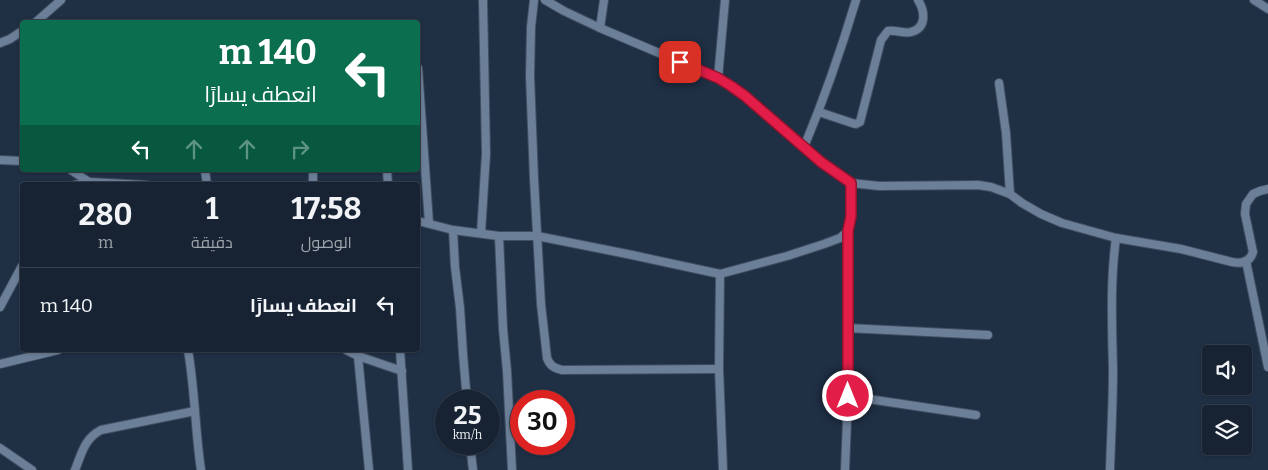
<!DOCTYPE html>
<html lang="ar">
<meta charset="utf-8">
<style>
body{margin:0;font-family:Bitter,Cairo,serif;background:#202b3b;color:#f1f3f6;direction:rtl;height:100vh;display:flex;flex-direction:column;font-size:19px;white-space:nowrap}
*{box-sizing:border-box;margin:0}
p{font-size:16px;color:#9ea4ac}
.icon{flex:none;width:28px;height:28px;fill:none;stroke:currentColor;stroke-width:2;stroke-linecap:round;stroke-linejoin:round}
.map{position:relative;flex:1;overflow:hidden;direction:ltr}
.drawer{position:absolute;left:20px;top:182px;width:400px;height:170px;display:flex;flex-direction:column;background:#172333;border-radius:5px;box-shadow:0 1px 4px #0004,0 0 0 1px #36404e;direction:rtl}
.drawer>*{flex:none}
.hud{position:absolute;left:20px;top:20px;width:400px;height:152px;border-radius:5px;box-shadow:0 1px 4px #0004,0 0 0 1px #36404e;direction:rtl;background:#0b6e4f;color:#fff;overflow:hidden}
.tools{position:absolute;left:1202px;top:345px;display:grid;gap:10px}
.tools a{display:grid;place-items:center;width:50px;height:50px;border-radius:5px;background:#172333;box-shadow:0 1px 4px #0004,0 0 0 1px #36404e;font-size:25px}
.speed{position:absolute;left:435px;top:390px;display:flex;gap:10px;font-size:25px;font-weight:700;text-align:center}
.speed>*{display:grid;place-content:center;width:65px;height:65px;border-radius:50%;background:#172333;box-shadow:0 1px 4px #0004,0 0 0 1px #36404e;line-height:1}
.speed small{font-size:12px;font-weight:400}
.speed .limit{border:8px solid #d22;background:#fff;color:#111}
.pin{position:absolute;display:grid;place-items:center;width:42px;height:42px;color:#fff;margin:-21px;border-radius:10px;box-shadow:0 2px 8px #0006}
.me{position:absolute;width:55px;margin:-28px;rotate:0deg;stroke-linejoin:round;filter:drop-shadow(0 0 4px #0008)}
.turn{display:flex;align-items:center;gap:18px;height:105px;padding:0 20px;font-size:22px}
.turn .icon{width:65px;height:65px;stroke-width:2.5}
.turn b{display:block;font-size:35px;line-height:42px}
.lanes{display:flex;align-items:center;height:48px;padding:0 20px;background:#0003;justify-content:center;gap:25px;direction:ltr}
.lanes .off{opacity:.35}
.eta{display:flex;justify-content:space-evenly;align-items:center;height:85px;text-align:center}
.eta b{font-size:30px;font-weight:700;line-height:35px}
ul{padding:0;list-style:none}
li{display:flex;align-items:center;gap:15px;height:75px;padding:0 20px;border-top:1px solid #36404e}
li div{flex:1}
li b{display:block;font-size:19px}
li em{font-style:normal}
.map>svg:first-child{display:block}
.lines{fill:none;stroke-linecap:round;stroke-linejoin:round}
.minor-casing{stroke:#404e60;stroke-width:10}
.minor{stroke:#6c7f98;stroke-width:8}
.route-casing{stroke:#92132f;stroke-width:12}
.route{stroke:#e11d48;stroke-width:9}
</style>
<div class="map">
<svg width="1268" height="470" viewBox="0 0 1268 470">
<rect width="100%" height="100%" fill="#1f2f44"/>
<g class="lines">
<!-- minor casing -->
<g class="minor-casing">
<g id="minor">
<path d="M534 0 531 27 530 76 534 179 541 304 547 358C550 366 554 368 562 370L719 369"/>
<path d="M545 0 564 11 600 28 718 78 745 96 821 162 851 183 879 186 978 185 991 187 1010 194 1022 203 1041 214 1062 223 1116 238 1181 249 1232 262C1242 264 1250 262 1253 252L1245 214 1246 204 1253 194 1260 191 1268 189"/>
<polyline points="1254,0 1268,9"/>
<polyline points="36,22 61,0"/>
<polyline points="600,28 604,0"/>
<polyline points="0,43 10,39 22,31"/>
<polyline points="418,68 429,223"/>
<polyline points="718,78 725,0"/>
<polyline points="999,83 1006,133 1010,194"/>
<path d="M819 112 852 123 856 124 860 122 881 40 888 31C897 30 905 34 911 32 927 28 925 11 918 0"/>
<path d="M804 147C824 99 841 50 856 0"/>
<polyline points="0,160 22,161"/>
<polyline points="71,170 89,182"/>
<polyline points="205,170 207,185"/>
<polyline points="387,170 388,185"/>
<polyline points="75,185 89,182 146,185"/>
<polyline points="313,185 313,170"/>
<polyline points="418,221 453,230 499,236 537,236 632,255 720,274 787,256 824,244 840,238 848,231 851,216 851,183"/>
<polyline points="453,230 455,267 460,308 463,354 467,401"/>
<polyline points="481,233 486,154 483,0"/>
<polyline points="499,236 503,329 507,371 512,470"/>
<polyline points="1246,261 1268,367"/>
<polyline points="720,274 719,369 723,470"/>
<polyline points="0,307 22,266"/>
<polyline points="847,328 988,335"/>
<path d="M188 350C195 390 195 430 201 470"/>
<polyline points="346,350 358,356 402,371"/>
<polyline points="400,350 408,470"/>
<polyline points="358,356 369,470"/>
<polyline points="0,364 58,350"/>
<polyline points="848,396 976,415"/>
<polyline points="470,444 473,470"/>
<polyline points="0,448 32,470"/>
<path d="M75 470C82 453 84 439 101 430L195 411"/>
<polyline points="845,470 848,396 848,231"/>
<path d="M1110 470C1111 437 1113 403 1113 370 1112 326 1110 282 1116 238"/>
</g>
</g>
<!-- minor -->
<use href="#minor" class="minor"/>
</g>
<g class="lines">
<!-- route casing -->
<g class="route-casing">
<polyline id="route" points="680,62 718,78 731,86 745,96 821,162 851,183 851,216 848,231 848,396"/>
</g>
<!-- route -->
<use href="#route" class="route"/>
</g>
</svg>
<div class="tools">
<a><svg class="icon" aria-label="sound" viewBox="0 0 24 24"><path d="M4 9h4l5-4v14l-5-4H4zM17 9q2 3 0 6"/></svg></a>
<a><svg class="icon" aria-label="layers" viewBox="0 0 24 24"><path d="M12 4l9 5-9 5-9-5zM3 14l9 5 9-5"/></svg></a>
</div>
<div class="speed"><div>25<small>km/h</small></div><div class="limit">30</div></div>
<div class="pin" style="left:680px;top:62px;background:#d93025"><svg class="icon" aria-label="arrive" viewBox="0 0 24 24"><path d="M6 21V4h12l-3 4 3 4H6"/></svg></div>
<svg class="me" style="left:848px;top:396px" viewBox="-20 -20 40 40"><circle r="17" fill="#e11d48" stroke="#fff" stroke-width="3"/><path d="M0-11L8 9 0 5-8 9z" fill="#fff"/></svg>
<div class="hud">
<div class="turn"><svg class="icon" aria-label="left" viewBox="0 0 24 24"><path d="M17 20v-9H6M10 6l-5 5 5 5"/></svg><div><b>140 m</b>انعطف يسارًا</div></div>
<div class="lanes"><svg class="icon" aria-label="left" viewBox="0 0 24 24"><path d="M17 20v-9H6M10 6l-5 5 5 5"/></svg><svg class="icon off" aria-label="ahead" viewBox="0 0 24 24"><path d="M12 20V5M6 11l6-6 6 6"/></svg><svg class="icon off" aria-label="ahead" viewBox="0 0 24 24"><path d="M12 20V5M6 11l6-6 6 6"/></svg><svg class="icon off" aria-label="right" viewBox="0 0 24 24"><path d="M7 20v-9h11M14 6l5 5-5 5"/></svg></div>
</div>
<section class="drawer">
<div class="eta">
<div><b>17:58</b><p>الوصول</p></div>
<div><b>1</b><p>دقيقة</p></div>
<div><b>280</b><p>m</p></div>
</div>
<ul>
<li><svg class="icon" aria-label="left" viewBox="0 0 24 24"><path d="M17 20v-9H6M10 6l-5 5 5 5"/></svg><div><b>انعطف يسارًا</b></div><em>140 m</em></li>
</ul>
</section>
</div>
